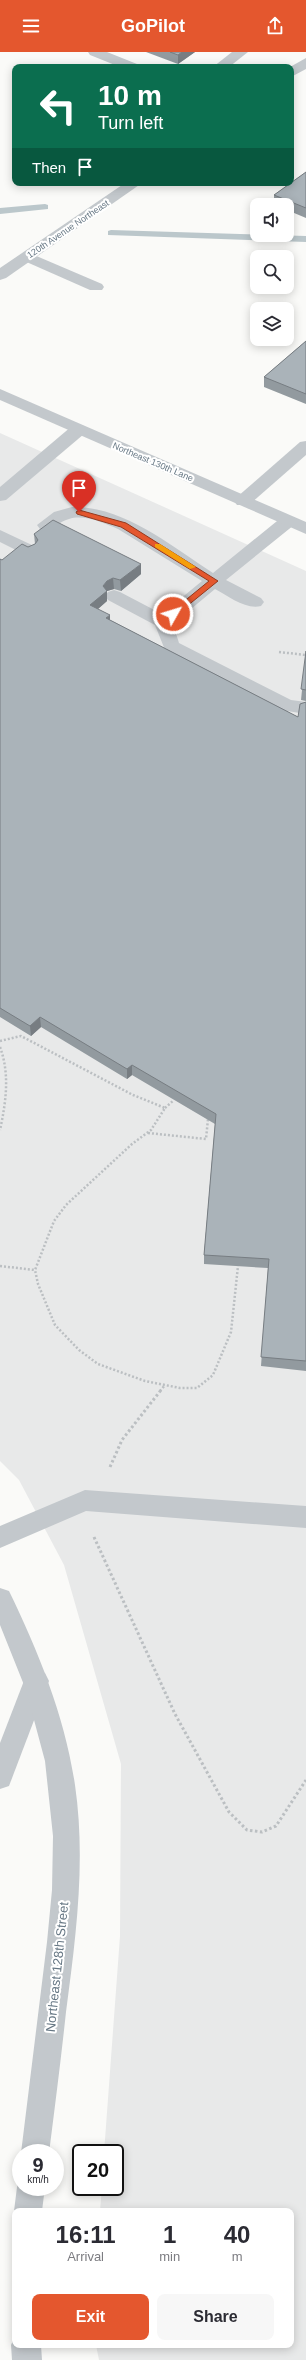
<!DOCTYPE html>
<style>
body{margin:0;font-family:Helvetica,sans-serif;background:#f7f7f7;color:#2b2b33;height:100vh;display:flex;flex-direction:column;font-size:15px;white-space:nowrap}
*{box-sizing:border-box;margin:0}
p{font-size:13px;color:#7c7c81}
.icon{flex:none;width:22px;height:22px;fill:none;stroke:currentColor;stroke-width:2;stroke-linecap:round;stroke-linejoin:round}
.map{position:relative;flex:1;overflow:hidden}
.details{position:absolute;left:12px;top:2156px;width:282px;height:140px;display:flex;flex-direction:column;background:#fff;border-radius:8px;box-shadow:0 2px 10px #0003}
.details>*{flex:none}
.hud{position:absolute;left:12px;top:12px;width:282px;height:122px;border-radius:8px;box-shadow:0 2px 10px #0003;background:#0b6e4f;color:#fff;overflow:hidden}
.tools{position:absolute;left:250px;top:146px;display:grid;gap:8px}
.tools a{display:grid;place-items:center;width:44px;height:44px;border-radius:8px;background:#fff;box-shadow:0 2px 10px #0003;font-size:20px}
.speed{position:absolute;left:12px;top:2092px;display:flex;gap:8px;font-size:20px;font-weight:700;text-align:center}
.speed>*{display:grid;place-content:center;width:52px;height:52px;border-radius:50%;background:#fff;box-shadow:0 2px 10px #0003;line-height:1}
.speed small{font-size:10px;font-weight:400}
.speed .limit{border:2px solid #111;border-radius:6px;background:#fff;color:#111}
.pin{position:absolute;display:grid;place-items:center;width:34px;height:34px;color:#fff;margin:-41px -17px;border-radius:50% 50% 50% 0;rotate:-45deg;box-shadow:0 0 4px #0007}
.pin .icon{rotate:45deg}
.me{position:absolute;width:44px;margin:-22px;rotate:51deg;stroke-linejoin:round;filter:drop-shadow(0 0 3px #0008)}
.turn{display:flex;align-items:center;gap:14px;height:84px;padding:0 20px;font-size:18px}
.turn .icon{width:52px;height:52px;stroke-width:2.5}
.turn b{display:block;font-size:28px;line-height:34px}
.then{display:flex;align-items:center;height:38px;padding:0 20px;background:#0003;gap:8px;font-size:15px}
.eta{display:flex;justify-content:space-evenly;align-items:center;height:68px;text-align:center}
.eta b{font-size:24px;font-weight:800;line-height:28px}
.action{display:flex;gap:8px;margin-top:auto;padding:8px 20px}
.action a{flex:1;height:46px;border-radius:8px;background:#e4572e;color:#fff;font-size:16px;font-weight:800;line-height:46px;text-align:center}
.action a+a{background:#f7f7f7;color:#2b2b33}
header{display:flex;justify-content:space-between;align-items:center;height:52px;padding:0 20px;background:#e4572e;color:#fff;font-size:18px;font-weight:800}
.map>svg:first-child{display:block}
.built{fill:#e8e9e9}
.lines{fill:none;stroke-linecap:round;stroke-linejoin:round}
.stream{fill:#bbc7cb;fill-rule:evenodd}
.path-far1{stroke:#bbbfc2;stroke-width:2.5;stroke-dasharray:2 2;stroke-linecap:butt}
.path{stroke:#bbbfc2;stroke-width:3;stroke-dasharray:2.5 2.5;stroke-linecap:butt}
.service{fill:#c3c8cc;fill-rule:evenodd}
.minor{fill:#c3c8cc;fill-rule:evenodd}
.tertiary{fill:#c3c8cc;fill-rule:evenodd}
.wall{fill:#929a9f}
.shaded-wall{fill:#777d82}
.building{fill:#aab3b9;stroke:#777d82}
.route{fill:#e4572e;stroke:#94391e}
.slow{fill:#f59e0b}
.labels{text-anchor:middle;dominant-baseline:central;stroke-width:4;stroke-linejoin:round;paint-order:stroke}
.far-street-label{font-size:9px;fill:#657683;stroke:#fff}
.near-street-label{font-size:13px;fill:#657683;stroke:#fff}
</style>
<header><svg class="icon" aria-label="menu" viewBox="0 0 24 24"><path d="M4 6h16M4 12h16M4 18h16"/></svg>GoPilot<svg class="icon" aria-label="share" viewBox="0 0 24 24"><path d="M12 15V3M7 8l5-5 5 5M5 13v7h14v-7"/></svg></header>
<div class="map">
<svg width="306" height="2308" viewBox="0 0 306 2308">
<rect width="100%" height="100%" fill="#fafaf8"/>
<!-- built -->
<polygon class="built" points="0,381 306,519 306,2308 99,2308 96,2293 291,2293 291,2159 100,2159 102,2135 115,2135 115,2101 104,2101 120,1884 121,1712 64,1513 19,1428 0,1409"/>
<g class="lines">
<!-- stream -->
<g class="stream">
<polygon points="45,152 48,153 48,157 0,162 0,156"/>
<polygon points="111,178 306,184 306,190 108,183 108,179"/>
</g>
<!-- path-far1 -->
<g class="path-far1">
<polyline points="279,600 306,603"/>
<polyline points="0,989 21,984 133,1043 165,1056 151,1078 132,1092 66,1153 54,1169 35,1218 38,1232 55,1273 79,1298 98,1312 145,1329 180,1336 197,1336 213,1323 231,1280 238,1214"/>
<path d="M0 995C10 1022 6 1050 0 1078"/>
<polyline points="165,1056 174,1048"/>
<polyline points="148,1081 206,1087 208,1067"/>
<polyline points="0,1214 35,1218"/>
<polyline points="160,1339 165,1333"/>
</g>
<!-- path -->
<g class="path">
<polyline points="110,1415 122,1388 161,1338"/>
<polyline points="94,1485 175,1662 229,1760 247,1778 262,1780 276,1774 306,1728"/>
</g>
<!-- service -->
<g class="service">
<polygon points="232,0 248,0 229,15 213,15"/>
<polygon points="27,200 102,232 104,235 102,238 90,238 22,208 19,205"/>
<polygon points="78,373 84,374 86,378 84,382 6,448 0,449 0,435 72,374"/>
<polygon points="306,389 306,403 249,453 237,453 234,449 237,445 300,390"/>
<path d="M72 455C124 454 171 494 213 521L282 465H294L297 469 294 473 226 528 261 546 264 550 261 554C246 558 228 544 215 537L173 572 179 591 291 648 306 650V660L300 661 280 658 165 598 155 573 108 548 105 544 108 540 114 538 120 540 162 562 202 529 118 477C104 471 84 462 69 467 57 470 53 480 40 477L37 473 54 460Z"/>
<polygon points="0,478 34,494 37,498 34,502 28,504 0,490"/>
<polygon points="85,1438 306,1454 306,1476 86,1459 0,1496 0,1474"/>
<polygon points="36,1617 45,1621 49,1629 9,1734 0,1737 0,1691 27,1621"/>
</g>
<!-- minor -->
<polygon class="minor" points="88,0 107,0 137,12 139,15 120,15 90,3"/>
<!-- tertiary -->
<g class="tertiary">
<polygon points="306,6 306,17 291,25 290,15"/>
<polygon points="125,131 142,131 6,226 0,228 0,216"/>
<polygon points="0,337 306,470 306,482 0,348"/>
<path d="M0 1536 9 1539C39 1601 65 1665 75 1733 86 1808 76 1885 66 1960 61 2007 55 2054 49 2101H21L47 1890 52 1838 53 1784 45 1709 26 1638 0 1573Z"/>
<polygon points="21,2125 21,2135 45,2135 42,2159 15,2159 15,2163 14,2159 17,2135"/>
<polygon points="15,2284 15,2293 41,2293 42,2308 12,2308 11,2293"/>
</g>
</g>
<!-- wall -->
<g class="wall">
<polygon points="146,0 195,0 178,12"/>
<polygon points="306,120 306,166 287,158 287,153 276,153 274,152 274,143"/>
<polygon points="306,289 306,352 264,335 264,325"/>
<polygon points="34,482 141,522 121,539 114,537 107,539 107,549 98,557 110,568 298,665 306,650 306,1319 261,1314 268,1216 204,1212 204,1203 215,1072 132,1023 127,1027 41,975 31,984 0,965 0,507 2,508 28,495 35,492"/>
<polygon points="306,599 306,649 301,648"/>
</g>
<!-- shaded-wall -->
<g class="shaded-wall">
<polygon points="182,0 195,0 178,12 178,3"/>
<polygon points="141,512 141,522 121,539 120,528"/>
<polygon points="113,526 114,537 107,539 107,549 91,563 90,553 107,529"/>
<polygon points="110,563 110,573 106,566"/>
<polygon points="40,965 41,975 31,984 30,974"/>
<polygon points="132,1013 132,1023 127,1027 127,1017"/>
</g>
<!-- building -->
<g class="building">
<polygon points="170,0 182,0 178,3"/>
<polygon points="306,120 306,156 274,143"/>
<polygon points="306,289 306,342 264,325"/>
<polygon points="53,468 141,512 120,528 113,526 107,529 103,534 107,539 90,553 110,563 106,566 298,665 300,652 306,650 306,1309 261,1305 269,1207 204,1203 216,1062 132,1013 127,1017 40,965 30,974 0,956 0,507 2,508 22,492 28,495 35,492 38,488 34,482"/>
<polygon points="306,599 306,638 301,637"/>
</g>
<!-- route -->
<polygon class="route" points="79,458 126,471 218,529 176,563 171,563 171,560 209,529 121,475 77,462 76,460"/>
<!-- slow -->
<polygon class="slow" points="155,492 160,492 196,515 190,517 155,495"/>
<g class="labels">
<!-- far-street labels -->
<g class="far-street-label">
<text transform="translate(68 177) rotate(-34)">120th Avenue Northeast</text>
<text transform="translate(153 410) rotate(23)">Northeast 130th Lane</text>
</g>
<!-- near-street labels -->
<g class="near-street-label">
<text transform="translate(57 1915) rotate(-84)">Northeast 128th Street</text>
</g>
</g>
</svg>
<div class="tools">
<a><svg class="icon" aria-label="sound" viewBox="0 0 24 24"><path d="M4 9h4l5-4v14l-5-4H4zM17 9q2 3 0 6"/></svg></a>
<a><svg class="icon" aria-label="search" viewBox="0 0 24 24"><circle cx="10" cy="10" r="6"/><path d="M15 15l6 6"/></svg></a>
<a><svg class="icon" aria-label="layers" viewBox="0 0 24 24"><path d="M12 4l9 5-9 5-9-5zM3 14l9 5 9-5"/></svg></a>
</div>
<div class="speed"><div>9<small>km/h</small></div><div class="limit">20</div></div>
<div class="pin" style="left:79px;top:460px;background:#d93025"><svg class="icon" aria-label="arrive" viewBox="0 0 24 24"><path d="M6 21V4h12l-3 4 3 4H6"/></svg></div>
<svg class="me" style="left:173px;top:562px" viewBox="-20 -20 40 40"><circle r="17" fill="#e4572e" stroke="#fff" stroke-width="3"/><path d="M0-11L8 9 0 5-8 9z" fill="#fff"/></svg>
<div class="hud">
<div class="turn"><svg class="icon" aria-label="left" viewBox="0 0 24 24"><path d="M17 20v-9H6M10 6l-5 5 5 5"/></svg><div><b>10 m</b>Turn left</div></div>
<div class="then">Then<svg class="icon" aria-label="arrive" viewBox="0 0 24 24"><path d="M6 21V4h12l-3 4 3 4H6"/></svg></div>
</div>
<section class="details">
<div class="eta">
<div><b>16:11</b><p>Arrival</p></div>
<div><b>1</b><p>min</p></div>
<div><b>40</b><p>m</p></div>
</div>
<div class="action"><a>Exit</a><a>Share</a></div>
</section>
</div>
